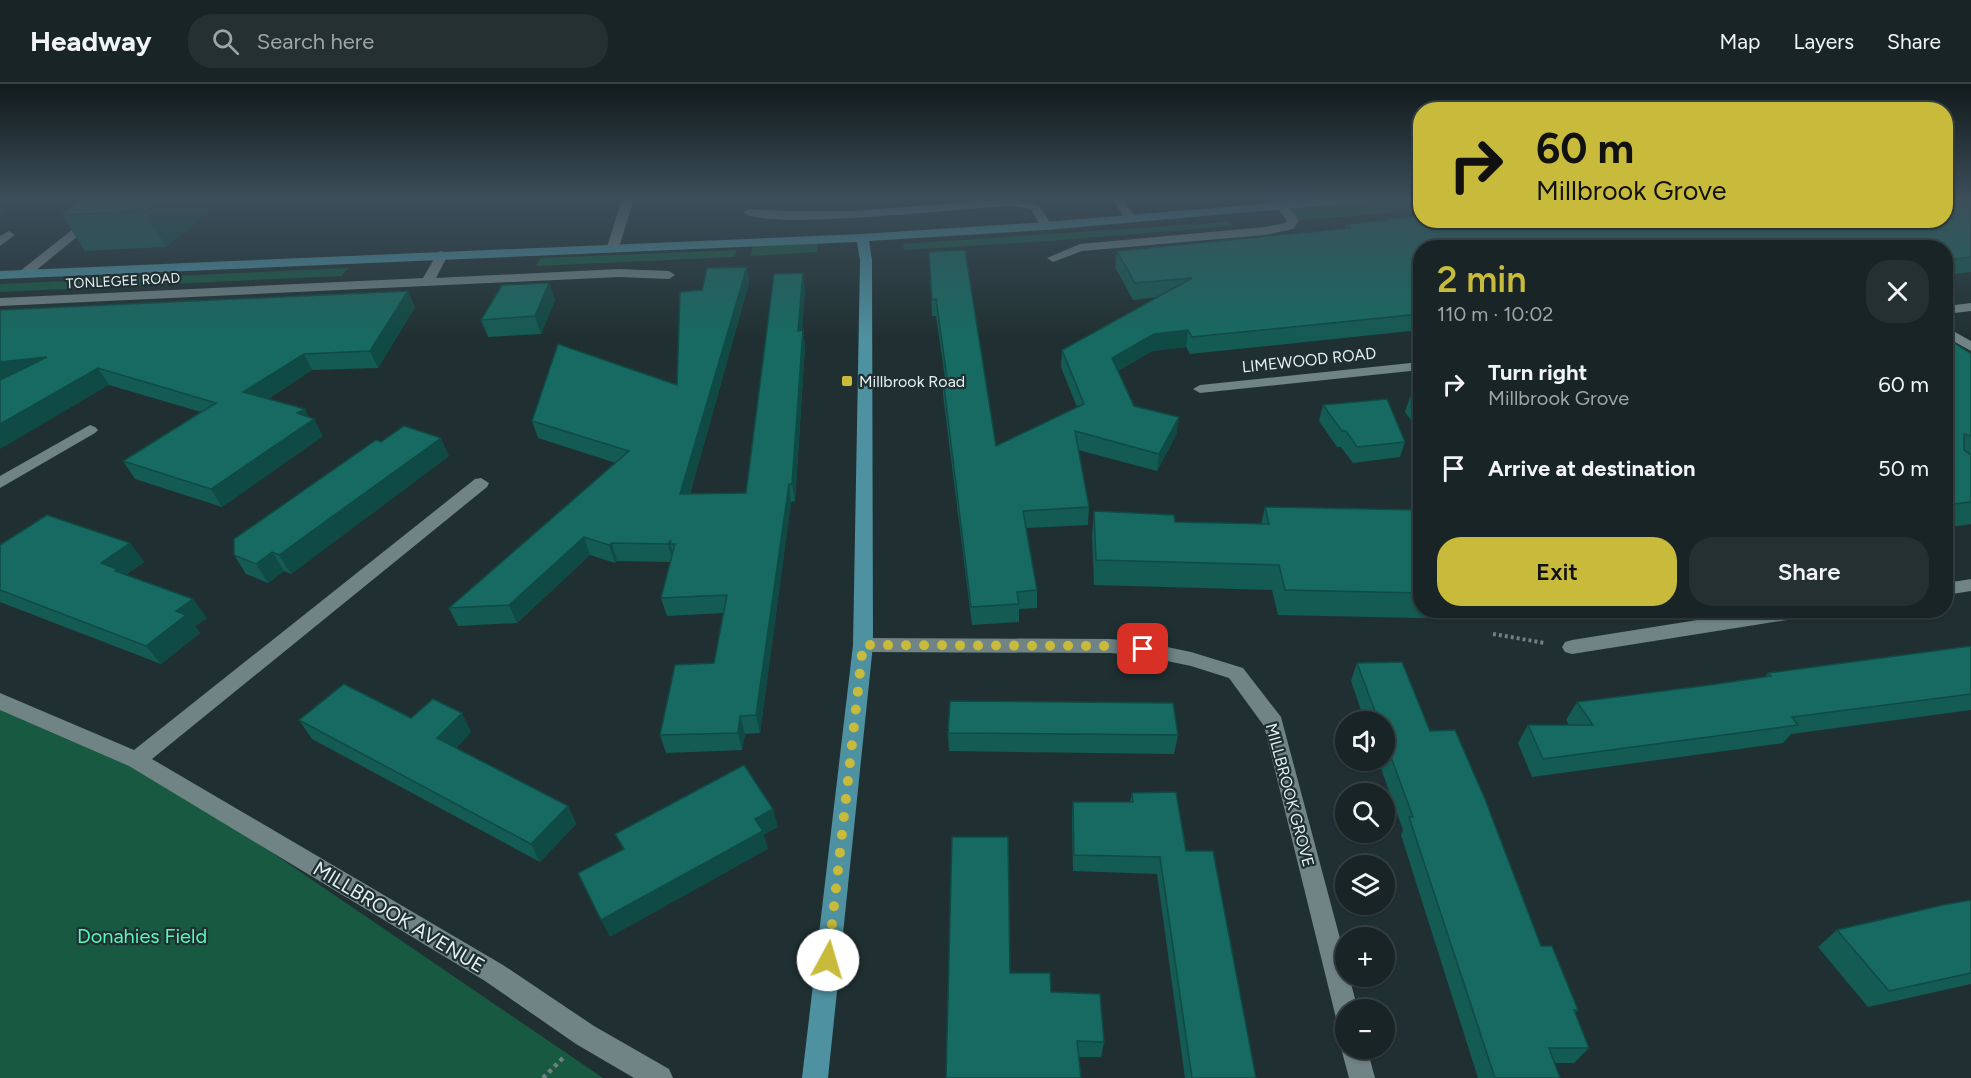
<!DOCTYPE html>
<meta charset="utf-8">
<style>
body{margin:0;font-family:Figtree,sans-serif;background:#253032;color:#f1f3f6;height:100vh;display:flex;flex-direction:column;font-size:22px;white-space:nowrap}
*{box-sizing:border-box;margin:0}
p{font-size:20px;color:#9fa4a7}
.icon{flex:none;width:33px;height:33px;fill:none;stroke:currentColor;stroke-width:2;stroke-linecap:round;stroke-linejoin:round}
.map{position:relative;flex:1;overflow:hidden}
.panel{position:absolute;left:1413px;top:156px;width:540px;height:378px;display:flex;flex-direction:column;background:#182426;border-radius:24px;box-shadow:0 2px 4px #0004,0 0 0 2px #364143}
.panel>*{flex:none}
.banner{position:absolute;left:1413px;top:18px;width:540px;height:126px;border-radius:24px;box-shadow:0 2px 4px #0004,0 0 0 2px #364143;background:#c8bb3b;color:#111;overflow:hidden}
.fabs{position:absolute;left:1335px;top:627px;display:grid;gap:12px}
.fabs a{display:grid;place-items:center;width:60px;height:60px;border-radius:50%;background:#182426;box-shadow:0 2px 4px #0004,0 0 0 2px #364143;font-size:30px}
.pin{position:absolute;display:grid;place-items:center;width:51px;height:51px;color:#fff;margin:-26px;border-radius:12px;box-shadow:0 3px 9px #0006}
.me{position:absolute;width:66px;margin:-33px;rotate:6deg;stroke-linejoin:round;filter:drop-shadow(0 0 4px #0008)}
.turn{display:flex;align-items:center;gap:21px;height:126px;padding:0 24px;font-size:27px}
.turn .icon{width:78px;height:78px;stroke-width:2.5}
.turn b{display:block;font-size:42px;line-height:51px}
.round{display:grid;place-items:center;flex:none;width:63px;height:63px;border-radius:24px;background:#253032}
.head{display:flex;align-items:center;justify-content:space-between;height:102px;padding:0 24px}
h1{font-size:36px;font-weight:600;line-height:45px;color:#c8bb3b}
.primary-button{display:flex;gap:12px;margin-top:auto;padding:12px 24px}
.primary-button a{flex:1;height:69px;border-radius:24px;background:#c8bb3b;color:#111;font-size:24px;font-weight:600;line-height:69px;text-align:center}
.primary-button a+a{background:#253032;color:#f1f3f6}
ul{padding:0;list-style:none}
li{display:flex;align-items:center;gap:18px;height:84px;padding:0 24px}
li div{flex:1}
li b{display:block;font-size:22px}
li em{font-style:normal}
header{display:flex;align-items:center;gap:36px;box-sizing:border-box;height:84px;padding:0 30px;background:#182426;border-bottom:2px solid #364143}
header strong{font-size:28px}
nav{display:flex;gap:33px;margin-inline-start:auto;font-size:21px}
.search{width:420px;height:54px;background:#253032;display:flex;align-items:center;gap:15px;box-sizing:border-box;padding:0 21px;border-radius:24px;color:#9fa4a7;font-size:22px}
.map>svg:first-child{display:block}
.green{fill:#185941}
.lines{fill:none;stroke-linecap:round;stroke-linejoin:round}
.path-far1{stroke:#727f81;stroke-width:4;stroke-dasharray:3 3;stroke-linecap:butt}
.path{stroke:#727f81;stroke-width:4.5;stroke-dasharray:4 4;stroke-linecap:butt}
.lane{fill:#708385;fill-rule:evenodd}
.street{fill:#708385;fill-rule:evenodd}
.secondary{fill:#4e91a0;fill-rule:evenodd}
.wall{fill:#145b53}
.shaded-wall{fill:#104a44}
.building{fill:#176a61;stroke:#104a44;stroke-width:1.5}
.route{stroke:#c8bb3b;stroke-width:10;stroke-dasharray:0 18}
.poi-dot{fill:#c8bb3b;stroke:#203032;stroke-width:2}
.labels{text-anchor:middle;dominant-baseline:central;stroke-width:4.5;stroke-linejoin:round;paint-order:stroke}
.far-street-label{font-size:14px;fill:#e5eff0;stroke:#203032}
.street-label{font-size:16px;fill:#e5eff0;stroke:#203032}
.poi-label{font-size:16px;fill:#e5eff0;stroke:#203032;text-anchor:start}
.near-street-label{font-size:20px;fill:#e5eff0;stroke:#203032}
.near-park-label{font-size:20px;fill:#58f6b9;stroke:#203032}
</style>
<header>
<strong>Headway</strong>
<div class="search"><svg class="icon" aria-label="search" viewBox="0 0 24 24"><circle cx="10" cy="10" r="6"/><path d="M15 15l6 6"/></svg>Search here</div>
<nav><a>Map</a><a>Layers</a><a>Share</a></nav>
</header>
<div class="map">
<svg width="1971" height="994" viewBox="0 0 1971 994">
<rect width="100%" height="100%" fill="#203032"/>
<!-- green -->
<g class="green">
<polygon points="1362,115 1420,115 1420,126 1286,138 1290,133 1286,122"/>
<polygon points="1229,138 1233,142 1049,157 904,166 903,160"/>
<polygon points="817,156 817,168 751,172 753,158"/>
<polygon points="737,166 734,173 536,182 541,174"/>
<polygon points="348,184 342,192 0,208 0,200"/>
<polygon points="0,617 136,676 603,994 0,994"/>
</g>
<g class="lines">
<!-- path-far1 -->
<polyline class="path-far1" points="1493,550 1545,559"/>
<!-- path -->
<polyline class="path" points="543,994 564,973"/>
<!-- lane -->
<g class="lane">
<polygon points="111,115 123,115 28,193 20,193 18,190 20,187"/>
<polygon points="1112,115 1123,115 1137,135 1135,137 1127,137"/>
</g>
<!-- street -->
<g class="street">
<polygon points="622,115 634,115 619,163 613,167 607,163"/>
<path d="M1011 115 1039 121 1052 142 1050 145H1042L1031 125 1011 122C970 123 765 148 743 128L749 125 790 127H852Z"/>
<polygon points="1282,119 1286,120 1299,137 1293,145 1265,151 1082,167 1053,178 1047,174 1080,160 1265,143 1285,139 1287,137 1276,122"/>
<polygon points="9,147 15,151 0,162 0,152"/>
<polygon points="442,167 448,171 436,194 619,185 669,187 675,191 669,195 619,193 0,222 0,214 423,194 438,168"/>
<polygon points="1971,219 1971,227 1946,230 1946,222"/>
<polygon points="1946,243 1971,257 1971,267 1946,253"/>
<polygon points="1420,278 1420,286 1200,309 1193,305 1200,301"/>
<polygon points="90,341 95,343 98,346 95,349 0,404 0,392"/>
<polygon points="481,394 489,399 487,403 152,675 503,881 594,942 669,985 673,994 634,994 576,960 485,897 129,682 0,626 0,609 134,666 475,395"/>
<polygon points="1971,495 1971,507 1946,511 1946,499"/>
<polygon points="1760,526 1815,526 1813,531 1806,533 1572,570 1565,568 1562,563 1565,558 1572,556"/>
<polygon points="863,554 1110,555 1143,558 1191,568 1243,584 1281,633 1346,877 1346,892 1349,892 1358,926 1346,926 1346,941 1337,938 1264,642 1229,594 1191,582 1143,572 1110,569 863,568 856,566 853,561 856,556"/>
<polygon points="1345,955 1346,964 1367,964 1375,994 1349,994 1341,964"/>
</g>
<!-- secondary -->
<polygon class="secondary" points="1318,115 1367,115 1362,118 1046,146 869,157 872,176 873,561 828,994 802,994 853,561 860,176 857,158 0,195 0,187 862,150 1046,138"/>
</g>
<!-- wall -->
<g class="wall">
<polygon points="226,115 166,163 85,167 62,131"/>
<polygon points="490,115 570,115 570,117 492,121"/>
<polygon points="1971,115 1971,188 1946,191 1946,164 1420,164 1420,246 1190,270 1186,263 1152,267 1118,287 1134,322 1179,333 1176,351 1157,387 1078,366 1089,423 1088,441 1026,444 1037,506 1037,524 1019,525 1019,538 972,541 943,311 943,294 945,294 936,232 932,232 929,168 996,362 1077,323 1061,283 1062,266 1158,213 1133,216 1115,183 1117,167 1346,144 1347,140 1387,136 1387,135"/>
<polygon points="747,183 749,199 690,410 746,409 805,205 802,246 803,246 805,263 795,417 791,418 760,649 745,650 742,666 666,669 660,651 714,579 724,529 667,532 661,514 671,478 617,477 615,479 590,471 517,539 458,542 449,524 616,379 538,354 532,337 677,301 702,206"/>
<polygon points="549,199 555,216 541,250 488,253 481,236"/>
<polygon points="415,223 378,284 312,286 268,315 310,334 323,352 222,423 135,395 123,377 201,328 109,301 0,296 0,226"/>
<polygon points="1946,253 1971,270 1971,440 1946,444"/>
<polygon points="1420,312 1420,348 1405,328 1410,313"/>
<polygon points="1323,321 1405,358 1400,373 1353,379 1341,363 1337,363 1319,337"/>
<polygon points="381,358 449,372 291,490 284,487 268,499 246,490 234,471"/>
<polygon points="1265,423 1420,426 1420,526 1469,526 1465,535 1278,531 1272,506 1094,501 1092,452 1094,427 1175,438 1261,440"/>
<polygon points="130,459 144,478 126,491 207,534 195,542 200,549 161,580 0,518 0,461"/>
<polygon points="1971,562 1971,626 1791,650 1783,659 1532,693 1518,659 1528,641 1569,641 1566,636 1577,618 1717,600 1765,593 1768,589"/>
<polygon points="1357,579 1430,647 1541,862 1578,926 1575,929 1589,964 1574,979 1554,979 1560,994 1478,994 1401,751 1403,746 1378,676 1384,676 1384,638 1365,638 1351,597"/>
<polygon points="411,634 471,648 456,664 568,722 576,740 540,778 312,655 299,636"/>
<polygon points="948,649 1178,651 1174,670 949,667"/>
<polygon points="1132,709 1186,767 1256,994 1185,994 1157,790 1073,787 1072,734 1073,718 1130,718"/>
<polygon points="1971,816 1971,900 1868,923 1818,863 1837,846"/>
<polygon points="1010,889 1051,908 1104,958 1101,973 1079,973 946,994"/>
</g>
<!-- shaded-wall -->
<g class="shaded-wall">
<polygon points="0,115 20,115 0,131"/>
<polygon points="161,115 226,115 166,163 145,127"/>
<polygon points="747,183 749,199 685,428 680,410"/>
<polygon points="803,189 805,205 801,263 798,247"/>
<polygon points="549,199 555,216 541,250 535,232"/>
<polygon points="408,207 415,223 378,284 370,267"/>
<polygon points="803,246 805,263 795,417 792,400"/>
<polygon points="1188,246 1186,263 1152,267 1111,291 1112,274 1154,250"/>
<polygon points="304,270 312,286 252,325 243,308"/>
<polygon points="47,273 59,289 0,296 0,278"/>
<polygon points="98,284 109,301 0,365 0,340"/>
<polygon points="305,325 311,337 314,335 323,352 222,423 211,405 297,329"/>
<polygon points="1179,333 1176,351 1157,387 1159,370"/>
<polygon points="441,354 449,372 291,490 279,471"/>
<polygon points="789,400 791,418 760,649 756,631"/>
<polygon points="584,453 590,471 517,539 509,521"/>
<polygon points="671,456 670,460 675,475 673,478 668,460"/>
<polygon points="130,459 144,478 123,493 101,479"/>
<polygon points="612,459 617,477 615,479 609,461"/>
<polygon points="272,468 284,487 268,499 256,480"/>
<polygon points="193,515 207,534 195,542 200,549 161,580 146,562 176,527"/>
<polygon points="462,629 471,648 447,672 437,654"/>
<polygon points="740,632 745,650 742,666 738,649"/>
<polygon points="568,722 576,740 540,778 531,760"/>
<polygon points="773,725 778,743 764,751 768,765 610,853 601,836 755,735"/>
</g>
<!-- building -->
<g class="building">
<polygon points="79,115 161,115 145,127 62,131"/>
<polygon points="1946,115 1971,115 1971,173 1946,176 1946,164 1420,164 1420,230 1192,253 1188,246 1154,250 1112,274 1134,322 1179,333 1159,370 1075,347 1089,423 1023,427 1037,506 1017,508 1019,520 971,523 943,294 947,294 936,215 932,216 929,168 965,166 996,362 1084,320 1062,266 1192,194 1135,199 1117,167 1350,144 1347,140 1389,136 1387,135 1420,132 1420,136 1946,136"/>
<polygon points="747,183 680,410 746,409 774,190 803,189 798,247 803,246 792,400 789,400 756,631 740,632 738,649 660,651 675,581 714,579 727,511 661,514 675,460 670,460 671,456 668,460 612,459 609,461 584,453 509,521 449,524 629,367 532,337 558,260 677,301 680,208 702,206 707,184"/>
<polygon points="549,199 535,232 481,236 502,201"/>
<polygon points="408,207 370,267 304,270 243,308 305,325 297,329 314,335 211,405 123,377 216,319 98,284 0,340 0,296 47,273 0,278 0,226"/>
<polygon points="1946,253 1971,270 1971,352 1964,350 1964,366 1971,371 1971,418 1946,421"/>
<polygon points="1420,312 1420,327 1410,313"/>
<polygon points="1387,315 1405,358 1357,363 1346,347 1342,347 1323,321"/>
<polygon points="404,342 441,354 279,471 272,468 256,480 234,471 234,455 376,356 381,358"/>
<polygon points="1265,423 1420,426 1420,509 1285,506 1279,481 1096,476 1094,427 1174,431 1175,438 1269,440"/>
<polygon points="47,431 130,459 101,479 117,485 115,487 193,515 176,527 186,531 146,562 0,506 0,461"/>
<polygon points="1971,562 1971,610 1792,633 1798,641 1543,675 1528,641 1593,641 1577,618 1717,600 1771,592 1768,589"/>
<polygon points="1402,578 1430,647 1455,646 1485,715 1541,862 1552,862 1578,926 1574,926 1589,964 1549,964 1560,994 1495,994 1409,733 1413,733 1384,654 1384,638 1379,638 1357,579"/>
<polygon points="344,600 411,634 433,615 462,629 437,654 568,722 531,760 299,636"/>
<polygon points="950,617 1173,619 1178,651 948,649"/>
<polygon points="744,681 773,725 755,735 763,747 601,836 578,789 624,765 615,750"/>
<polygon points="1176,708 1186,767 1213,767 1256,994 1192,994 1160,773 1074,771 1073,718 1133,718 1132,709"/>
<polygon points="952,753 1008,753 1010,889 1050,889 1051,908 1100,910 1104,958 1077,957 1081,994 946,994"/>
<polygon points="1971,816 1971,889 1889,907 1837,846 1943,821"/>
</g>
<!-- sky -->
<linearGradient id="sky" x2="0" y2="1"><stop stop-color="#121a1c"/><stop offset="0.45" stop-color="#3c4e5a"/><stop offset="1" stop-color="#3c4e5a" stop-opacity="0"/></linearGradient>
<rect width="1971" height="254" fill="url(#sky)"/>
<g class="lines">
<!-- route -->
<polyline class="route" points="828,876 863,561 1110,562 1143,565"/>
</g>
<!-- markers -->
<rect class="poi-dot" x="841" y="291" width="12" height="12" rx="3"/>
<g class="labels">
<!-- far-street labels -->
<g class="far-street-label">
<text transform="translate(123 197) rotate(-3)">TONLEGEE ROAD</text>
</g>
<!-- street labels -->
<g class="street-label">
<text transform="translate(1309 276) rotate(-6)">LIMEWOOD ROAD</text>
<text transform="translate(1290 711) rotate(75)">MILLBROOK GROVE</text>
</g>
<!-- poi labels -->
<g class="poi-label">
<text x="859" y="297">Millbrook Road</text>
</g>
<!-- near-street labels -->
<g class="near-street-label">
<text transform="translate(399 833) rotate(31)">MILLBROOK AVENUE</text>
</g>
<!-- near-park labels -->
<g class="near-park-label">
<text x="142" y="852">Donahies Field</text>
</g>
</g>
</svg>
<div class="fabs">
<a><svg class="icon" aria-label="sound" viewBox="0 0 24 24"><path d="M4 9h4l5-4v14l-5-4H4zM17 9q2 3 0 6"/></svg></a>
<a><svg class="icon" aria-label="search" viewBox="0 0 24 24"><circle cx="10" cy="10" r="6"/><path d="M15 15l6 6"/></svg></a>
<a><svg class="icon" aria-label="layers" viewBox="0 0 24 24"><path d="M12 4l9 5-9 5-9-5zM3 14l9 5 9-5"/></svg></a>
<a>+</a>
<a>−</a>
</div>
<div class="pin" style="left:1143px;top:565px;background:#d93025"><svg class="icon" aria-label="arrive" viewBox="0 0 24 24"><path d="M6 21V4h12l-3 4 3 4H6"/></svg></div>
<svg class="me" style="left:828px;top:876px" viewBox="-20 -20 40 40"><circle r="19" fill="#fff"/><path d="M0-13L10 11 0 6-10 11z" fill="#c8bb3b"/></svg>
<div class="banner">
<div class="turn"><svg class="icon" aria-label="right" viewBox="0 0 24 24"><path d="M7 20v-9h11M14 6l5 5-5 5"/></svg><div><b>60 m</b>Millbrook Grove</div></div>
</div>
<section class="panel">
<div class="head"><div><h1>2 min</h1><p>110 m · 10:02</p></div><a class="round"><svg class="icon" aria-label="close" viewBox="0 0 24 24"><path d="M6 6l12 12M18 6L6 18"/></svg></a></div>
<ul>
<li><svg class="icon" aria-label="right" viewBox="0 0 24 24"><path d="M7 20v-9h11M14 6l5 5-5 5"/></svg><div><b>Turn right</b><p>Millbrook Grove</p></div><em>60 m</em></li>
<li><svg class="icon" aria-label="arrive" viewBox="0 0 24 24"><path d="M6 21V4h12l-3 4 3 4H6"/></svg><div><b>Arrive at destination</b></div><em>50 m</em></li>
</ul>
<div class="primary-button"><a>Exit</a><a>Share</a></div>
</section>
</div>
